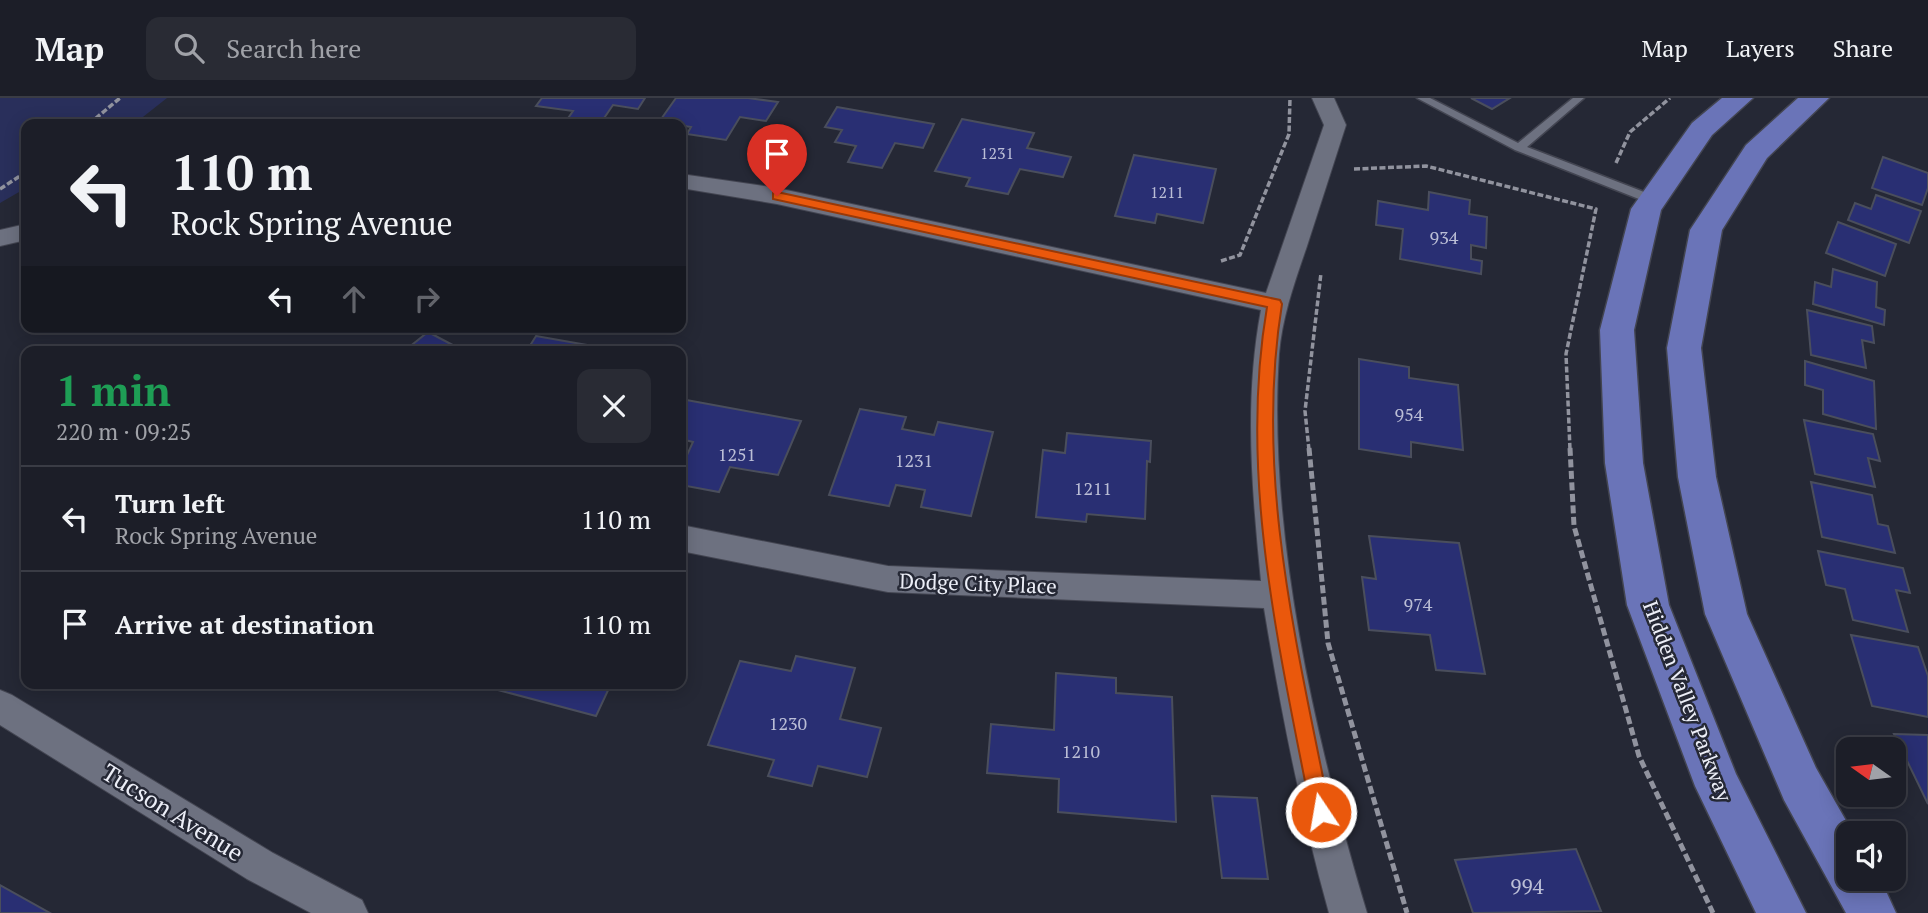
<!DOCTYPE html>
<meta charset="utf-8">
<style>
body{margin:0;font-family:"PT Serif",serif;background:#292b34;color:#f1f3f6;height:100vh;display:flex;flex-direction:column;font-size:26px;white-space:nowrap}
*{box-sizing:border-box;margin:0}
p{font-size:23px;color:#a0a2a8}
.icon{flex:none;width:38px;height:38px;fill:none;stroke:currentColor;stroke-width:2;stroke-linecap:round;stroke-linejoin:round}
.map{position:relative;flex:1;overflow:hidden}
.drawer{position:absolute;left:21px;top:248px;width:665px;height:343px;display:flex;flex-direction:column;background:#1c1e28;border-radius:14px;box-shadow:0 4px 18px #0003,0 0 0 2px #3a3c45}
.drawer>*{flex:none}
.hud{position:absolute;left:21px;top:21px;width:665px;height:214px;border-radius:14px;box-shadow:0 4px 18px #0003,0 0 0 2px #3a3c45;background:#1c1e28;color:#f1f3f6;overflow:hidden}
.needle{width:46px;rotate:284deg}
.buttons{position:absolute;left:1836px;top:639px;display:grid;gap:14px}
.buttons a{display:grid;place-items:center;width:70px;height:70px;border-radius:14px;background:#1c1e28;box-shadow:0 4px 18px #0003,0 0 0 2px #3a3c45;font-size:35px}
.pin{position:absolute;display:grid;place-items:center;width:60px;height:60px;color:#fff;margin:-72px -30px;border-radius:50% 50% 50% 0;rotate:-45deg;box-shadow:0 0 7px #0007}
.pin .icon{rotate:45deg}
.me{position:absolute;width:77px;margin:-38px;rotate:348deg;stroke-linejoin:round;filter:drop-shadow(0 0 5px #0008)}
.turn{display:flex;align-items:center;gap:24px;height:147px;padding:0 35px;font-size:32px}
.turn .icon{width:91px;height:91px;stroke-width:2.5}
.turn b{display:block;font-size:49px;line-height:60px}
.lanes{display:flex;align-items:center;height:66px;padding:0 35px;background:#0003;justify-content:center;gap:35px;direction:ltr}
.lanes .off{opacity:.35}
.round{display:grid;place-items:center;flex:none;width:74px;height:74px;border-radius:14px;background:#292b34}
.summary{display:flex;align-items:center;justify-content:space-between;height:119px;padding:0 35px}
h1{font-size:42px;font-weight:800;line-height:52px;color:#1e9e55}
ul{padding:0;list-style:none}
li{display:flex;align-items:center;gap:21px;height:105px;padding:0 35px;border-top:2px solid #3a3c45}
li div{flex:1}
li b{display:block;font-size:26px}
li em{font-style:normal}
header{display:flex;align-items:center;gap:42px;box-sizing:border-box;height:98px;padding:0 35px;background:#1c1e28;border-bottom:2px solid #3a3c45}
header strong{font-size:33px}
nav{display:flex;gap:38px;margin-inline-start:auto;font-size:24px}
.search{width:490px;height:63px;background:#292b34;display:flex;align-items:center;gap:18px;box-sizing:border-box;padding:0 24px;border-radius:14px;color:#a0a2a8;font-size:26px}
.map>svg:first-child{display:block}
.green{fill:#292f5b}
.building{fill:#292f73;stroke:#4a4e5c;stroke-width:2}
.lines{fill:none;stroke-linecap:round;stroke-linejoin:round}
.lane-casing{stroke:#434551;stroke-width:3}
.street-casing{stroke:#434551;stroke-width:2}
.primary-casing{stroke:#434551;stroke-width:3}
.path-far1{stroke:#91939e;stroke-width:3.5;stroke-dasharray:6 2.5;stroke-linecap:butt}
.path{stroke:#91939e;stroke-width:5;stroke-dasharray:8 3.5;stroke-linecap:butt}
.lane{fill:#6d7180;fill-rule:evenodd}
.street{fill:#6d7180;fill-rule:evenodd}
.primary{fill:#6a74b8;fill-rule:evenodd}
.route{fill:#ea580c;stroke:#983908;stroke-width:2}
.labels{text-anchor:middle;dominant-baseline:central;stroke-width:5;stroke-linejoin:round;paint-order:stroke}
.far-number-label{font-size:16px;fill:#bbbed6}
.number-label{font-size:18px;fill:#bbbed6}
.street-label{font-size:21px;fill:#eceef7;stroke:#252835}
.near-number-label{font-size:21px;fill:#bbbed6}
.near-street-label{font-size:24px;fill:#eceef7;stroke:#252835}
</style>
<header>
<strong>Map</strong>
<div class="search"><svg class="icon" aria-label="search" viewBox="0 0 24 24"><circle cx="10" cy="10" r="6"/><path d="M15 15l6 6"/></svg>Search here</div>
<nav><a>Map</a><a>Layers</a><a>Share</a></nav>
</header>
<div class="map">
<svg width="1928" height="815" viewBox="0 0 1928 815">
<rect width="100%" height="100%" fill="#252835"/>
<!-- green -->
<polygon class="green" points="0,0 167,0 134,26 26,26 26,90 0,105"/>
<!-- building -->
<g class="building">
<polygon points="542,0 645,0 638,11 613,7 600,26 564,26 573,13 536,8"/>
<polygon points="676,0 748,0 778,4 766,23 740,19 726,42 687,36 691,29 659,24"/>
<polygon points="1471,0 1510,0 1492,11"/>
<polygon points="837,9 934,26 923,50 895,45 882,70 848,64 856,48 835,44 842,32 825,29"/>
<polygon points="962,21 1034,35 1027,50 1071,59 1063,79 1020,71 1008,96 966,88 970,80 935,73"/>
<polygon points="1134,57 1216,71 1203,125 1157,116 1155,125 1115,118"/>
<polygon points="1883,59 1928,75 1928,90 1922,107 1872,90"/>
<polygon points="1429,94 1470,102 1469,116 1487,119 1486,150 1471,147 1471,161 1482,163 1481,176 1400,161 1403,131 1376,127 1378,103 1428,112"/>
<polygon points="1876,97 1921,113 1909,145 1848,122 1855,105 1871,111"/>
<polygon points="1838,124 1896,146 1885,178 1826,155"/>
<polygon points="1833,171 1877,184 1876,209 1885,212 1884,227 1813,206 1815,184 1831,189"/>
<polygon points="1807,212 1872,228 1874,245 1862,242 1866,270 1811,257"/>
<polygon points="428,234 466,254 403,254"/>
<polygon points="536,238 627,254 526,254"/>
<polygon points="1359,261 1409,269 1409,280 1458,287 1463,352 1411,344 1411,359 1359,351"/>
<polygon points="1805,263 1874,283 1876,331 1823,316 1823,292 1805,287"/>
<polygon points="681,301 801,323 778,377 730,369 719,394 681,387 681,370 693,344 681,341"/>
<polygon points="860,311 906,319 902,331 934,337 938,324 993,334 971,418 921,409 925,392 896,387 889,408 829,397"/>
<polygon points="1804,322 1873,336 1880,363 1868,360 1875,389 1815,376"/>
<polygon points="1067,335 1151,343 1150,364 1147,363 1145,421 1087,416 1086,424 1036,419 1043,352 1065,355"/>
<polygon points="1811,384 1872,397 1878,426 1888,428 1895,455 1822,439"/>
<polygon points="1369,438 1459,445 1485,576 1436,572 1430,537 1369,532 1362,479 1376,481"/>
<polygon points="1818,453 1903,470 1910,495 1896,492 1908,534 1853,522 1845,491 1826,487"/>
<polygon points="1851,537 1918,549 1928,578 1928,619 1872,608"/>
<polygon points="796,558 855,570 840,621 881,630 867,679 818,668 812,688 768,678 774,662 708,647 740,563 791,573"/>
<polygon points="1056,575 1116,580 1116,595 1172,599 1176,724 1058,714 1059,681 987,675 991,626 1054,632"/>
<polygon points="484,586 611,586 596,618 483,588"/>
<polygon points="1894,636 1928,637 1928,706"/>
<polygon points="1212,698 1257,700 1268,781 1222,780"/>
<polygon points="1576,751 1601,813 1473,815 1455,762"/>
<polygon points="0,787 50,815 0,815"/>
</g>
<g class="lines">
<!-- lane casing -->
<g class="lane-casing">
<polygon id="lane" points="1417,0 1430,0 1518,45 1573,0 1584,0 1527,49 1657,99 1659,102 1657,105 1649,105 1515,52"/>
</g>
<!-- street casing -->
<g class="street-casing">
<g id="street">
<path d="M1312 0H1334L1346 27C1333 67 1320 108 1307 148 1295 183 1282 219 1279 256 1267 434 1316 645 1367 815H1329C1301 715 1281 613 1264 510L888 494 681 453V427L888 468 1261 483C1252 393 1244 302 1261 212L777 106 681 90V76L777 90 1266 195 1324 27Z"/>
<polygon points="26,126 26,142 0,148 0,132"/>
<polygon points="0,592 12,597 273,755 362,802 368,815 311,815 247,781 0,627"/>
</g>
</g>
<!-- primary casing -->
<g class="primary-casing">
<g id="primary">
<polygon points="1722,0 1753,0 1712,37 1661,112 1634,232 1643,365 1669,507 1736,676 1806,815 1756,815 1695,688 1627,507 1605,365 1600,232 1631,111 1692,25"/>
<polygon points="1798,0 1829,0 1767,60 1722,132 1701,250 1716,379 1747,516 1816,670 1853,735 1848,735 1848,780 1880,780 1896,815 1846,815 1784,702 1705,516 1678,379 1667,250 1690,132 1746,47"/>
</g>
</g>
<!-- path-far1 -->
<g class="path-far1">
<polyline points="89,26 120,0"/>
<polyline points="1616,65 1630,34 1670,0"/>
<polyline points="1354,71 1426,68 1596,111 1566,256 1570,352"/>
<polyline points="0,91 26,74"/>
<polyline points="1221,163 1240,157 1289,36 1290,0"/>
<polyline points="1309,352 1305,313 1321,175"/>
</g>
<!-- path -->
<g class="path">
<polyline points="1309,350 1328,545 1407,815"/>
<polyline points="1570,350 1574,428 1639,658 1713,815"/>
</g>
<!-- lane -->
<use href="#lane" class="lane"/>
<!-- street -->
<use href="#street" class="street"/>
<!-- primary -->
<use href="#primary" class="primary"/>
</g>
<!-- route -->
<path class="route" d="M777 94 1280 202 1282 206C1254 377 1297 547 1330 714L1327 721 1321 723 1314 721 1311 714C1279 548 1238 378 1267 209L773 101V95Z"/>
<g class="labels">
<!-- far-number labels -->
<g class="far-number-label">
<text x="997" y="55">1231</text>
<text x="1167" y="94">1211</text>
</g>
<!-- number labels -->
<g class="number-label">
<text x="1444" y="139">934</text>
<text x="1409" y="316">954</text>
<text x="737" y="356">1251</text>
<text x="914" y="362">1231</text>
<text x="1093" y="390">1211</text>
<text x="1418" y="506">974</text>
<text x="788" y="625">1230</text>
<text x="1081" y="653">1210</text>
</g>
<!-- street labels -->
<g class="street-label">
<text transform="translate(978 485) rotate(2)">Dodge City Place</text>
<text transform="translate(1688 603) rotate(69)">Hidden Valley Parkway</text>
</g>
<!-- near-number labels -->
<g class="near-number-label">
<text x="1527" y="788">994</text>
</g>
<!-- near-street labels -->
<g class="near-street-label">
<text transform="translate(173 714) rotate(32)">Tucson Avenue</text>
</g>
</g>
</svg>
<div class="buttons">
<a><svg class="needle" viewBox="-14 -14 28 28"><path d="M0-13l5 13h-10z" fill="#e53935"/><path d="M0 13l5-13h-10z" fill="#a0a2a8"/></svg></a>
<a><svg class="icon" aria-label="sound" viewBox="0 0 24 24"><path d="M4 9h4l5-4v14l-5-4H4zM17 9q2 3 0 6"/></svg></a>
</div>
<div class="pin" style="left:777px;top:98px;background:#d93025"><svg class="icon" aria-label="arrive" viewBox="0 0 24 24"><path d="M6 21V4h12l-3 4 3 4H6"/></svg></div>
<svg class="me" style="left:1321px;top:714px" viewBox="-20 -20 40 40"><circle r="17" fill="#ea580c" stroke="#fff" stroke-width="3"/><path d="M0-11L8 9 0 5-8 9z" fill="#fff"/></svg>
<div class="hud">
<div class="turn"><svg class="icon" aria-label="left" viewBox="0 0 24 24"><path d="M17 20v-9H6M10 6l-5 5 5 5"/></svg><div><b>110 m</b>Rock Spring Avenue</div></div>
<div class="lanes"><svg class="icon" aria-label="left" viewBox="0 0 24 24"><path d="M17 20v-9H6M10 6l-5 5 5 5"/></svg><svg class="icon off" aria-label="ahead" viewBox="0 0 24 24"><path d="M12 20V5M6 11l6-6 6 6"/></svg><svg class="icon off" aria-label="right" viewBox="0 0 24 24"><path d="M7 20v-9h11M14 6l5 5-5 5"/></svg></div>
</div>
<section class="drawer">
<div class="summary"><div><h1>1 min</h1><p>220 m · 09:25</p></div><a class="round"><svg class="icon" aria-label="close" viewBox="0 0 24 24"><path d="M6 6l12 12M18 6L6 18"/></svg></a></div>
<ul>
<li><svg class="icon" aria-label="left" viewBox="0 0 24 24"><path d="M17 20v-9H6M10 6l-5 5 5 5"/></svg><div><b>Turn left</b><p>Rock Spring Avenue</p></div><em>110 m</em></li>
<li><svg class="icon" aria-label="arrive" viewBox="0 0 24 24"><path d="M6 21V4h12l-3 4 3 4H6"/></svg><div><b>Arrive at destination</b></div><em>110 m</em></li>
</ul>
</section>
</div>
